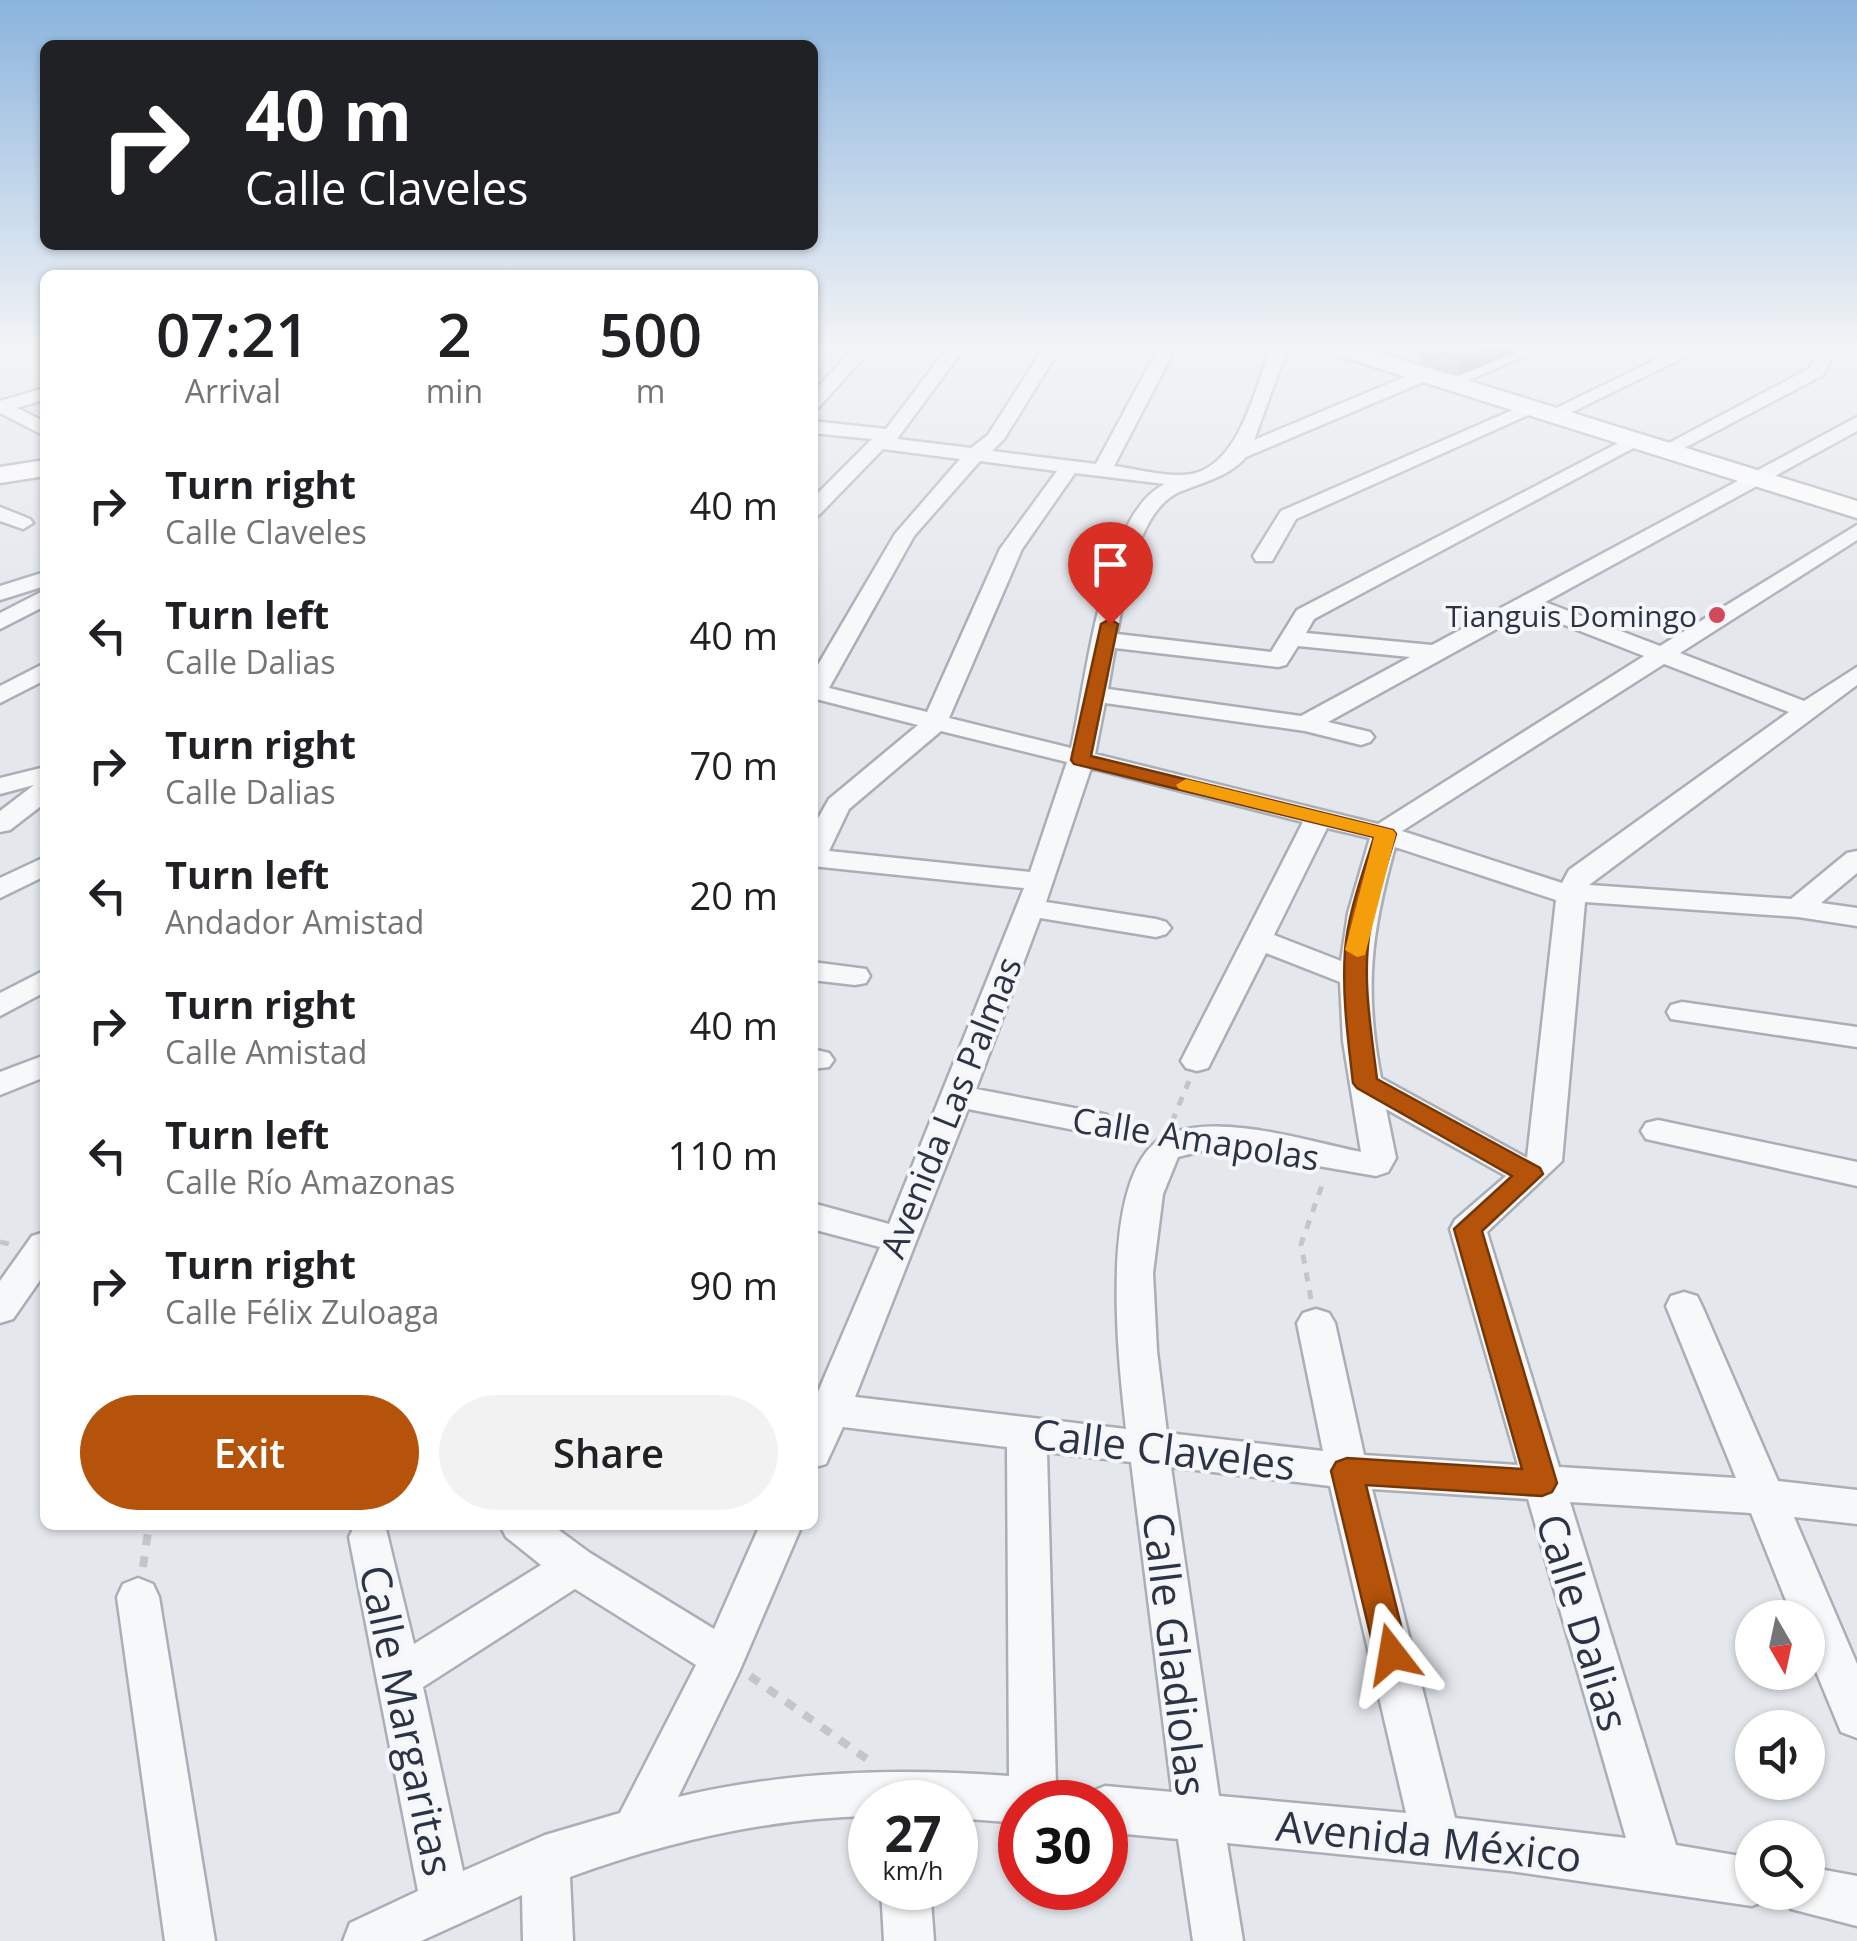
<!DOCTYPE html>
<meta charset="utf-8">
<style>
body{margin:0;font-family:"Open Sans",sans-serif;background:#f2f2f2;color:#202124;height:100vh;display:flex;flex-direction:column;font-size:38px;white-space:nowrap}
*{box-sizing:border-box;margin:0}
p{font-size:32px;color:#757577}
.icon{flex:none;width:55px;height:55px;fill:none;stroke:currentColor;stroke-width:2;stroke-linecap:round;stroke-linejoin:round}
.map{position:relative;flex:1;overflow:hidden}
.drawer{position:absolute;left:40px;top:270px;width:778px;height:1260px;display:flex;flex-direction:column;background:#fff;border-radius:15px;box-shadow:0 2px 8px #0004}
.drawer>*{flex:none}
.guide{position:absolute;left:40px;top:40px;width:778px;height:210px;border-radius:15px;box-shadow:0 2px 8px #0004;background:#202124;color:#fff;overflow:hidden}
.needle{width:65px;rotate:171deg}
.fabs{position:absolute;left:1735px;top:1600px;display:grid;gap:20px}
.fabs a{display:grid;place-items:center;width:90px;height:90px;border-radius:50%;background:#fff;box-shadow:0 2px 8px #0004;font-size:50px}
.speed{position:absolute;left:848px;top:1780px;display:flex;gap:20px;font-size:50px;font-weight:700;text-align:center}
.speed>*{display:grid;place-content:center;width:130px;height:130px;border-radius:50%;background:#fff;box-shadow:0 2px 8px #0004;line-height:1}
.speed small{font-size:25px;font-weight:400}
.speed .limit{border:15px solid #d22;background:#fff;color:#111}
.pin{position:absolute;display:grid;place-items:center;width:85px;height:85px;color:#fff;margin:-102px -42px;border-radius:50% 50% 50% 0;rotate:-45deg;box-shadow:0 0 10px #0007}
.pin .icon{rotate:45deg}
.me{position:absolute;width:110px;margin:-55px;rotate:346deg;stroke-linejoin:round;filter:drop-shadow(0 0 8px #0008)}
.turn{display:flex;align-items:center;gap:35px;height:210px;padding:0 40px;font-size:45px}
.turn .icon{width:130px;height:130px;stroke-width:2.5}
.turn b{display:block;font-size:70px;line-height:85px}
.eta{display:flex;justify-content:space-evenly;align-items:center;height:170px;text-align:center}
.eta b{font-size:60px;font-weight:600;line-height:70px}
.cta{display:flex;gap:20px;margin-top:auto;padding:20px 40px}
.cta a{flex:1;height:115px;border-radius:60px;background:#b45309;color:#fff;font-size:40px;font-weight:600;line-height:115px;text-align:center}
.cta a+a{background:#f2f2f2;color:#202124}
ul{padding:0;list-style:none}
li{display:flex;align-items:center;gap:30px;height:130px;padding:0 40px}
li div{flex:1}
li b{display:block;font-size:38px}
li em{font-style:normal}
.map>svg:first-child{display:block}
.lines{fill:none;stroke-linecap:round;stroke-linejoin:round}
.street-casing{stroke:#a9aeb7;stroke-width:5}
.secondary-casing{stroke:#a9aeb7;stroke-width:5}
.path-far1{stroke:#c2c5cb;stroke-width:5;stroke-dasharray:9 9;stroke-linecap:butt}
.path{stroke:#c2c5cb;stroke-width:8;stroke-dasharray:11 11;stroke-linecap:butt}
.street{fill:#f7f8fa;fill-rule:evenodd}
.secondary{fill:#fff;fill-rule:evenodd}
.wall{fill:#a1a5ae}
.shaded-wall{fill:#83868d}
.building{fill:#bbc0ca;stroke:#83868d;stroke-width:2.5}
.route{fill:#b45309;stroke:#753606;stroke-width:2.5}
.slow{fill:#f59e0b}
.poi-dot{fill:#d1495b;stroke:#f4f6f9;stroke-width:4}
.labels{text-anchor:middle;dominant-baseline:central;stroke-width:8;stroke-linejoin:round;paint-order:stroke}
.far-poi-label{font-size:30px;fill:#2b3445;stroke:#f4f6f9;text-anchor:end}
.street-label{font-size:35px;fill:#2b3445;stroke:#f4f6f9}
.near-street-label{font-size:42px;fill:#2b3445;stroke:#f4f6f9}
</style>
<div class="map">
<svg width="1857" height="1941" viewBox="0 0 1857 1941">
<rect width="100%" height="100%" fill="#e4e7ec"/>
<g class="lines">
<!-- street casing -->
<g class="street-casing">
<g id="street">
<polygon points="855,347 873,347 818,408 812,409 812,393"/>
<path d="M948 347H965L897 439 971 448 988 435 1044 347H1061L1004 439 992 451 1096 464 1159 347H1176L1114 466C1137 469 1169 478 1192 474 1240 464 1255 388 1271 347H1288L1254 440 1421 370H1433V378L1246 457C1227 478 1202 482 1177 493 1137 513 1124 594 1117 634L1271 652 1297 610 1622 441 1629 439 1639 445 1314 619 1306 633 1432 645 1857 417V431L1545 602 1660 646 1857 525V540L1680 653 1804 701 1857 667V685L1589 885 1791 899 1847 853 1857 851V873L1821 903 1857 908V926L1798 917 1585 902 1562 1161 1487 1232 1559 1467 1736 1478 1666 1306 1671 1296 1684 1292 1697 1296 1702 1306 1778 1481 1857 1490V1524L1794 1517 1857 1664V1738L1841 1732 1808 1652V1618H1793L1751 1513 1570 1502 1676 1845 1752 1858V1892H1772L1769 1899 1752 1906 1510 1871 1227 1843 1243 1941H1193L1178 1839 1105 1832V1802H1084L1088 1793 1105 1786 1172 1792 1131 1462 1047 1452 1056 1785 1065 1802H1020V1823L955 1818V1802H870V1816C768 1818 666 1842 570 1877L573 1941H523L522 1895 421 1941H343L350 1923 418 1891 349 1537 355 1525H385L414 1644 541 1565 506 1537 500 1525H552L590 1553 714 1629 760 1525H802L739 1672 678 1797C788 1771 896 1768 1009 1776L1007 1447 843 1427 826 1464 812 1468V1406L880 1247 812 1229V1203L889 1224 1024 888 812 866V829L829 799 918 725 812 698V675L895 534 960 459 883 449 819 515 812 517V499L872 439 812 433V421L886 429ZM980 461 1057 471 1000 549 927 712 829 688 914 536ZM1075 473 1165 484C1102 513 1086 685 1071 748L949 718 1022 549ZM1529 611 1644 656 1378 824 1095 754 1105 703 1305 731 1361 745 1370 742 1374 737 1370 732 1328 722ZM1298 646 1410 657 1301 716 1108 689 1115 648 1278 667 1286 665ZM1664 664 1789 712 1569 870 1562 883 1402 831ZM941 731 1067 762 1030 872 829 851 849 809ZM1091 768 1303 822 1181 1061 1186 1068 1197 1071 1208 1068 1266 953 1340 982 1343 1041 1361 1152C1307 1141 1225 1114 1172 1133 1094 1160 1119 1364 1126 1429L855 1397 968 1109 1095 1134 1107 1131 1112 1123 1107 1115 1095 1112 976 1089 1040 918 1156 937 1166 934 1171 928 1166 922 1156 919 1046 902ZM1327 828 1370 838 1348 913 1341 961 1274 935ZM1395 847 1556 900 1527 1158 1381 1078C1364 988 1371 933 1395 847ZM1386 1109 1506 1176 1455 1220 1450 1229 1518 1465 1364 1455 1335 1323 1329 1313 1316 1309 1303 1313 1297 1323 1323 1451 1167 1433 1157 1351 1153 1273 1163 1194 1178 1157 1205 1150 1232 1151 1376 1176 1388 1172 1396 1158ZM1171 1467 1330 1486 1406 1813 1219 1796ZM1372 1489 1528 1499 1626 1838 1455 1818ZM575 1589 696 1665 620 1813 545 1835 463 1871 423 1687Z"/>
<polygon points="1521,347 1545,347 1458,385 1446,385 1443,381"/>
<polygon points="1682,347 1705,347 1560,418 1546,418 1544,414"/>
<polygon points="1820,347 1837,347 1823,375 1673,454 1659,454 1656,450 1810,368"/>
<polygon points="45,388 45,399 17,408 45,422 45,436 0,413 0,401"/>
<polygon points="1531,402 1540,407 1537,411 1296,519 1272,561 1256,561 1253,556 1281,511"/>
<polygon points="0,507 30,519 33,523 23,529 0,521"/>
<polygon points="45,572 45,586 0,600 0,586"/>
<polygon points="45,590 45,606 0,629 0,613"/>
<polygon points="45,663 45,680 0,703 0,686"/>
<polygon points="45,767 45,803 10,830 0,832 0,811 34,785 0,794 0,778"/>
<polygon points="45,857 45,876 0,898 0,878"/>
<polygon points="812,962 866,969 870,976 866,983 855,985 812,980"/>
<polygon points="45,970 45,992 0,1016 0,993"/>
<polygon points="1682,1002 1857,1027 1857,1047 1671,1019 1667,1012 1671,1005"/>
<polygon points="812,1049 829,1053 834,1060 829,1067 812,1069"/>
<polygon points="45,1055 45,1077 0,1095 0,1072"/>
<polygon points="1658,1120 1857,1162 1857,1186 1646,1139 1641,1131 1646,1123"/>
<polygon points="45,1232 45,1273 13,1319 0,1323 0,1281 32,1236"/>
<polygon points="138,1578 153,1584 159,1597 215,1941 165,1941 117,1597 123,1584"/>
<polygon points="1808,1867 1857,1876 1857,1926 1791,1909 1784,1892 1808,1892"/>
<polygon points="881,1888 930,1888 934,1941 884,1941"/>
</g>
</g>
<!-- secondary casing -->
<g class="secondary-casing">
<g id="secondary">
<polygon points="1324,347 1360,347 1857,501 1857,518 1327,352"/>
<polygon points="45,460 45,476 0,483 0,467"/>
</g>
</g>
<!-- path-far1 -->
<g class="path-far1">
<polyline points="1172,1122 1189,1081"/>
<polyline points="1123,1127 1151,1133"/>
<polyline points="0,1242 14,1245"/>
<polyline points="1311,1299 1301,1244 1324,1180"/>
</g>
<!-- path -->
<g class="path">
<polyline points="143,1567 149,1525"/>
<polyline points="750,1676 871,1762"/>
</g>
<!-- street -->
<use href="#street" class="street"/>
<!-- secondary -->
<use href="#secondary" class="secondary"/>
</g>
<!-- wall -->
<polygon class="wall" points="1422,347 1518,347 1517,352 1458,376 1419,363"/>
<!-- shaded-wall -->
<polygon class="shaded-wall" points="1488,347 1518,347 1517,352 1458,376 1462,358"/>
<!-- building -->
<polygon class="building" points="1428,347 1488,347 1462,358"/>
<!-- sky -->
<linearGradient id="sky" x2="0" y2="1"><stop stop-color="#8bb4dd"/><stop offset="0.56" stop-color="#f3f4f6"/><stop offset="1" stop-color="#f3f4f6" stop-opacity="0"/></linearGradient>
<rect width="1857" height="619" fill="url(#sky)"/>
<!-- route -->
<path class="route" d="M1110 619 1118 624 1091 756 1393 830 1396 834C1387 864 1377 894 1371 924 1361 974 1371 1029 1377 1079L1540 1168 1543 1174 1482 1231 1557 1483 1552 1492 1542 1496 1366 1485 1408 1654 1403 1665 1392 1670 1380 1665 1375 1654 1331 1471 1336 1462 1347 1458 1522 1469 1454 1229 1512 1176 1357 1088 1353 1083C1348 1039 1342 995 1345 951 1348 912 1363 874 1374 837L1074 764 1071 760 1101 624Z"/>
<!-- slow -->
<polygon class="slow" points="1186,779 1393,830 1396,834 1365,955 1357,957 1345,950 1374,837 1179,789 1176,785"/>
<!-- markers -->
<circle class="poi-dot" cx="1717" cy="615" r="10"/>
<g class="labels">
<!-- far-poi labels -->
<g class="far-poi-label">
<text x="1697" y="615">Tianguis Domingo</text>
</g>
<!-- street labels -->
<g class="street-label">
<text transform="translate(950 1107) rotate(-68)">Avenida Las Palmas</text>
<text transform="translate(1196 1138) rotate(9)">Calle Amapolas</text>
</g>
<!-- near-street labels -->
<g class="near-street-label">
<text transform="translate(1164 1448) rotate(7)">Calle Claveles</text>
<text transform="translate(1584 1622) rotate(73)">Calle Dalias</text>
<text transform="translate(1176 1654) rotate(83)">Calle Gladiolas</text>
<text transform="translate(408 1720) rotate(78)">Calle Margaritas</text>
<text transform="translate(1429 1840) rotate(6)">Avenida México</text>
</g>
</g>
</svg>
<div class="fabs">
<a><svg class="needle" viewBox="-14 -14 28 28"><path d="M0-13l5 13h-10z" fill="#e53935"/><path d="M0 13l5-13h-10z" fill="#757577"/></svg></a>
<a><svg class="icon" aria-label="sound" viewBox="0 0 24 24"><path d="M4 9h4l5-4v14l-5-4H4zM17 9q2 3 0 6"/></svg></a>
<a><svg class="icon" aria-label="search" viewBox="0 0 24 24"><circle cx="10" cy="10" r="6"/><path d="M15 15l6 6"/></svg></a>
</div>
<div class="speed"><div>27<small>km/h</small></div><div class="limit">30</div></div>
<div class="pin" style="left:1110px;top:624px;background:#d93025"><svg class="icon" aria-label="arrive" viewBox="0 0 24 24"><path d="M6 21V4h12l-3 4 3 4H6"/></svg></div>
<svg class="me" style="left:1392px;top:1654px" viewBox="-20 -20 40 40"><path d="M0-17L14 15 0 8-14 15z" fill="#b45309" stroke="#fff" stroke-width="4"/></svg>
<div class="guide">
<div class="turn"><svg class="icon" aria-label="right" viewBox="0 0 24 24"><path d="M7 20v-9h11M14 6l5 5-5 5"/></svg><div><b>40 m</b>Calle Claveles</div></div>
</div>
<section class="drawer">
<div class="eta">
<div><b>07:21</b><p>Arrival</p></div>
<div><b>2</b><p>min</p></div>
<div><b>500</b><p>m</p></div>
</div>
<ul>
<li><svg class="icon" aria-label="right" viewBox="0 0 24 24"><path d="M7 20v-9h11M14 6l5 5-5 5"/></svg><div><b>Turn right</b><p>Calle Claveles</p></div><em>40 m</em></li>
<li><svg class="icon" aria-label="left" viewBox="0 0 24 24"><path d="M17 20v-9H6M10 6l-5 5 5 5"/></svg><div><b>Turn left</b><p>Calle Dalias</p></div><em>40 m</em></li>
<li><svg class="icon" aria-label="right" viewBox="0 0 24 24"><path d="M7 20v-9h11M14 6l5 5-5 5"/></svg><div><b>Turn right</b><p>Calle Dalias</p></div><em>70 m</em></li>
<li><svg class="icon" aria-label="left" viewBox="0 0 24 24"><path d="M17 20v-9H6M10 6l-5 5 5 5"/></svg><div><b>Turn left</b><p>Andador Amistad</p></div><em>20 m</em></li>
<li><svg class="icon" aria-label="right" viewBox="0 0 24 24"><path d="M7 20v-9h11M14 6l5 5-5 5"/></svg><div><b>Turn right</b><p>Calle Amistad</p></div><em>40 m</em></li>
<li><svg class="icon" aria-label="left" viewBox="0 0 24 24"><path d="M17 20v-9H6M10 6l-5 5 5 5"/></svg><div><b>Turn left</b><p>Calle Río Amazonas</p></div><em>110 m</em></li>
<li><svg class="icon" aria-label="right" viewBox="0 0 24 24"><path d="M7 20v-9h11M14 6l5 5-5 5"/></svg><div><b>Turn right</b><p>Calle Félix Zuloaga</p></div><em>90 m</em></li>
</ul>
<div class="cta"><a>Exit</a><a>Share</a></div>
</section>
</div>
